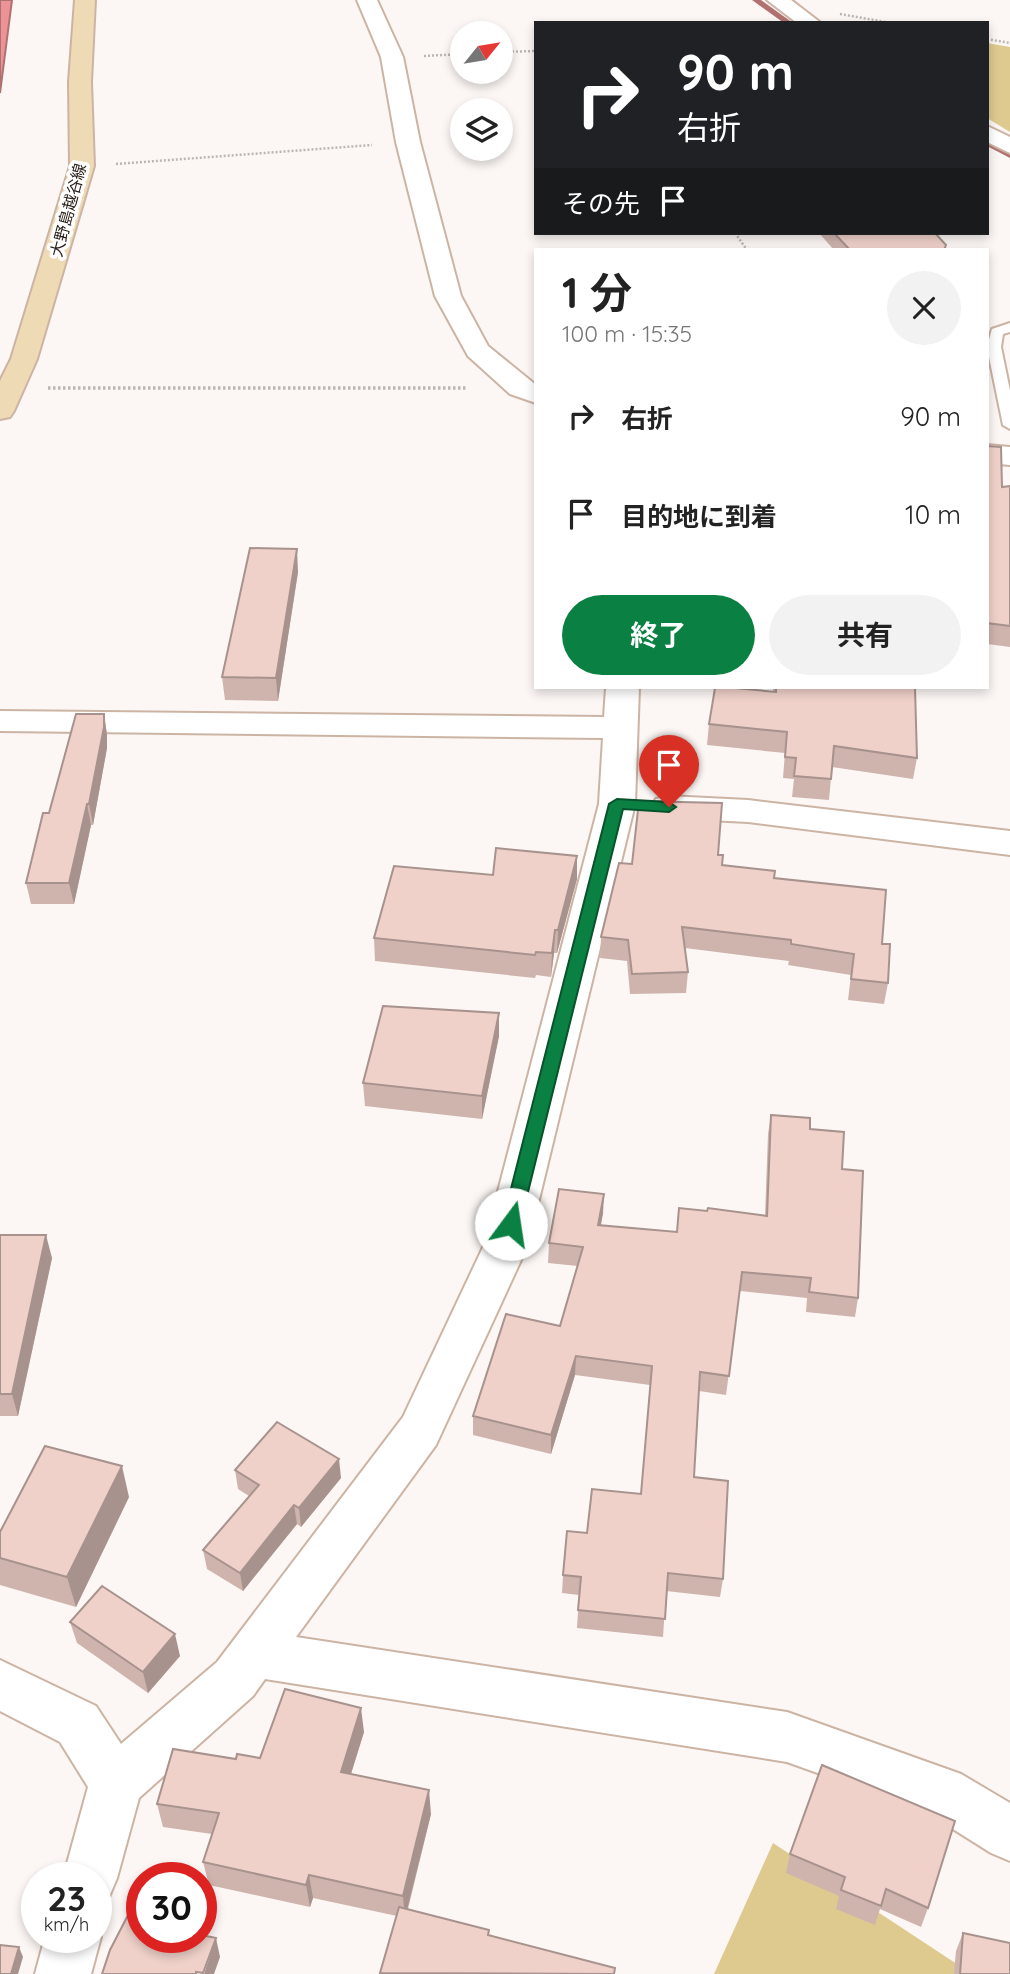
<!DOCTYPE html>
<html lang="ja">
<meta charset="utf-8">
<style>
body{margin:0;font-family:Quicksand,"Noto Sans JP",sans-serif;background:#f2f2f2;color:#222;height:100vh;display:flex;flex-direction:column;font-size:26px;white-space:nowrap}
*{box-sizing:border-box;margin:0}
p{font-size:23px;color:#767676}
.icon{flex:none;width:38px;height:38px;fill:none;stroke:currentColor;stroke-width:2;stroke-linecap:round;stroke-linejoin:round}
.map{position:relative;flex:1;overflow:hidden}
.side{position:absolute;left:534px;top:248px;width:455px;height:441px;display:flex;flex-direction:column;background:#fff;border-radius:0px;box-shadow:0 4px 10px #0003}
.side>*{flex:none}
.top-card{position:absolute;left:534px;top:21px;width:455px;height:214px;border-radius:0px;box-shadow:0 4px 10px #0003;background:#202124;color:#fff;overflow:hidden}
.needle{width:46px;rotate:60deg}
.controls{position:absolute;left:450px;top:21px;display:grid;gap:14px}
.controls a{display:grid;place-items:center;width:63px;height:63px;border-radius:50%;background:#fff;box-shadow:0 4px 10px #0003;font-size:35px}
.speed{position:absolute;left:21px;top:1862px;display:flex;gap:14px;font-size:35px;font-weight:700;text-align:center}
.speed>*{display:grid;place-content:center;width:91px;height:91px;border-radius:50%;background:#fff;box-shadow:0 4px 10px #0003;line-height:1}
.speed small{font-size:18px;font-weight:400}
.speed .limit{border:10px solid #d22;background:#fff;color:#111}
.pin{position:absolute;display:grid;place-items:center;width:60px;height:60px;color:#fff;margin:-72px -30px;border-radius:50% 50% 50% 0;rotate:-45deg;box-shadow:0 0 7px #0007}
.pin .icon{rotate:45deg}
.me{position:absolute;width:77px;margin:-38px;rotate:14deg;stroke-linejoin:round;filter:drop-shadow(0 0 5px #0008)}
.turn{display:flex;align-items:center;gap:24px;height:147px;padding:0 28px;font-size:32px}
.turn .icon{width:91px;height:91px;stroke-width:2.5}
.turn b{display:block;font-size:49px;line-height:60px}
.then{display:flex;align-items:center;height:66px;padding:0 28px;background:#0003;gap:14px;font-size:26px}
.round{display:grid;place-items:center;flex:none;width:74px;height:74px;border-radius:37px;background:#f2f2f2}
.head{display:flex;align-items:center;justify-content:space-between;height:119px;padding:0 28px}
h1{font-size:42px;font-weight:700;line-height:52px}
.action{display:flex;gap:14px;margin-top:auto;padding:14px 28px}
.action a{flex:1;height:80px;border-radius:42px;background:#0b8043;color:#fff;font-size:28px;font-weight:700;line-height:80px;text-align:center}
.action a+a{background:#f2f2f2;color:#222}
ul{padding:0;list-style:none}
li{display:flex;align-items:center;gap:21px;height:98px;padding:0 28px}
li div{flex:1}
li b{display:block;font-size:26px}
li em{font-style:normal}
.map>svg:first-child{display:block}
.green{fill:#dec98f}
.water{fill:#eb9396;stroke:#b17171;stroke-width:2}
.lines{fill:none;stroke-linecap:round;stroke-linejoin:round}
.stream{fill:#b17171;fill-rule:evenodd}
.lane-casing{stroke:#ccb4a4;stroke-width:4}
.street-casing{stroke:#ccb4a4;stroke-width:4}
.secondary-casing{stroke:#ccb4a4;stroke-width:4}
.path-far1{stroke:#bcb6b2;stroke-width:2.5;stroke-dasharray:2 2;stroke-linecap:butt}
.path{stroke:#bcb6b2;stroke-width:3.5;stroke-dasharray:2.5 2.5;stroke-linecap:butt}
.lane{fill:#fff;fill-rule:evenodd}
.street{fill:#fff;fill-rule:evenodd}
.secondary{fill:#eedab5;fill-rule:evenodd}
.wall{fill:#ceb4ad}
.shaded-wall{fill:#a7928d}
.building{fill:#efd1c9;stroke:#a7928d;stroke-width:2}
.route{fill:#0b8043;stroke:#07532c;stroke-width:2}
.labels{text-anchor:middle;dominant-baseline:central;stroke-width:7;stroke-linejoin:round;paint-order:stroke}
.far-street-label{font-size:16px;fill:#2b221c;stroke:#fff}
</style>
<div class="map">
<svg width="1010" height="1974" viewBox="0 0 1010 1974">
<rect width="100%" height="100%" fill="#fcf7f4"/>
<!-- green -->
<g class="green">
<polygon points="987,43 1010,47 1010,132 987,118"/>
<polygon points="773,1843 972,1974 714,1974"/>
</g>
<!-- water -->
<polygon class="water" points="0,0 12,0 0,93"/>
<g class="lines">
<!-- stream -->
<g class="stream">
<polygon points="752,0 761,0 793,23 784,23"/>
<polygon points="987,140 1010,152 1010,158 987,146"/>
</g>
<!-- lane casing -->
<g class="lane-casing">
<polygon id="lane" points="1010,323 1010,332 1003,334 1001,347 1010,391 1010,429 1003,425 987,347 992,329"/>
</g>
<!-- street casing -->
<g class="street-casing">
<g id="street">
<polygon points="357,0 377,0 403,57 420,142 461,296 488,346 536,385 536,403 510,394 468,356 435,296 396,142 381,57"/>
<polygon points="767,0 791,0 821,23 797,23"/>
<polygon points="987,126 1010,137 1010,153 987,142"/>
<polygon points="987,445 1010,447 1010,465 987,463"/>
<polygon points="606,688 639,688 635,804 528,1245 436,1445 296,1637 787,1712 961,1774 1010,1803 1010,1861 991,1853 926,1812 787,1762 265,1679 253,1696 139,1798 117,1878 109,1897 96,1903 96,1878 63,1878 88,1787 60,1742 0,1711 0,1660 96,1706 121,1744 217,1662 403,1417 484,1245 599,804 603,738 0,731 0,711 604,717"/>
<polygon points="668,796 748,800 1010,831 1010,855 748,822 668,818 656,815 650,807 656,799"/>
<polygon points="96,1926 101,1937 91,1974 35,1974 45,1937 96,1937"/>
</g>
</g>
<!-- secondary casing -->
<g class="secondary-casing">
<polygon id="secondary" points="75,0 95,0 91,82 94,166 37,359 14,411 10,417 0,419 0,381 11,359 70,166 69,82"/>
</g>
<!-- path-far1 -->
<g class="path-far1">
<polyline points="840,14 891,23"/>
<polyline points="987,39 1010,43"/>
<polyline points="500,52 536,51"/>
<polyline points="424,56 462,54"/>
<polyline points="116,164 372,145"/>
<polyline points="735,233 747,250"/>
</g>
<!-- path -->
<polyline class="path" points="48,388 467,388"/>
<!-- lane -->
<use href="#lane" class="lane"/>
<!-- street -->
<use href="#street" class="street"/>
<!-- secondary -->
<use href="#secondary" class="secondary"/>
</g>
<!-- wall -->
<g class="wall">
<polygon points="819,233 935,233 946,245 946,250 834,250"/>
<polygon points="536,360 536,380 534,379"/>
<polygon points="987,446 1002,487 1010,486 1010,647 987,644"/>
<polygon points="298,572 278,701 225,700 222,677"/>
<polygon points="773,688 915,688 917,758 913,779 832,767 829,800 792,797 794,779 783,778 785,753 707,745 709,724 773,691"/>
<polygon points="104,714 107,735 107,748 93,825 91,825 74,904 31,904 26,883 49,813"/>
<polygon points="718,855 722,865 774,878 882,944 888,983 884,1004 848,1000 851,975 788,965 789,961 685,948 688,972 686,993 630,994 627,961 600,958 601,937 632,864"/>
<polygon points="577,856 577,879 557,953 554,953 551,977 536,975 535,978 375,961 374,938"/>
<polygon points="499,1036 482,1119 365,1106 363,1083"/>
<polygon points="771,1115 810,1129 842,1169 858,1298 855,1317 806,1312 807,1298 740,1291 726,1395 699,1391 694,1477 723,1579 720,1597 666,1591 663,1637 577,1628 579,1595 562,1593 563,1575 587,1533 641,1494 650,1385 575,1375 551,1454 473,1435 473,1416 560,1326 578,1266 548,1263 549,1243 604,1194 601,1225 677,1232 765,1216 768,1134"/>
<polygon points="0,1235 52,1258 18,1416 0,1416"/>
<polygon points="235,1470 341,1478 301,1527 297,1524 243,1591 207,1569 203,1550 249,1496 238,1489"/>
<polygon points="129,1497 76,1607 0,1585 0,1532"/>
<polygon points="70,1622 180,1656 148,1693 77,1643"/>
<polygon points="364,1732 351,1774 431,1814 408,1909 489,1936 615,1974 380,1974 397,1916 313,1898 310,1907 209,1885 203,1862 212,1834 163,1827 157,1804 236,1759 260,1758"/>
<polygon points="822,1765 928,1908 921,1927 880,1909 875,1925 836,1909 839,1896 786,1873 790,1854"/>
<polygon points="963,1933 1010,1974 954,1974 956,1951"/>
</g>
<!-- shaded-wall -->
<g class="shaded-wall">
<polygon points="297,549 298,572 278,701 276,678"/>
<polygon points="104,714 107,735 107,748 93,825 89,804"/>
<polygon points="87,804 91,825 74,904 69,883"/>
<polygon points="577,856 577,879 557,953 558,930"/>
<polygon points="555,930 554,953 551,977 552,953"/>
<polygon points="499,1013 499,1036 482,1119 482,1096"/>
<polygon points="604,1194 603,1214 597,1244 598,1225"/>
<polygon points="46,1235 52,1258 18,1416 12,1394"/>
<polygon points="576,1356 575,1375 551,1454 551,1435"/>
<polygon points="339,1459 341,1478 301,1527 299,1508"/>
<polygon points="122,1466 129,1497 76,1607 67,1577"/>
<polygon points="294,1505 297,1524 243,1591 240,1573"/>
<polygon points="175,1634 180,1656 148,1693 143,1672"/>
<polygon points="361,1708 364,1732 344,1796 341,1772"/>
<polygon points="429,1790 431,1814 405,1918 403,1896"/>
<polygon points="309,1875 313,1898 310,1907 306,1885"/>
<polygon points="216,1938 220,1957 214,1974 204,1974"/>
<polygon points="19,1947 23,1957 18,1974 11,1974"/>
</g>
<!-- building -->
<g class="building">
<polygon points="834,233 935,233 946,245 944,250 850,250"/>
<polygon points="987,446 1001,447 1002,487 1010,486 1010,626 987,623"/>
<polygon points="250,548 297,549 276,678 222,677"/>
<polygon points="715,688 735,688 776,692 776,688 915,688 917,758 834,746 831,779 794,776 796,758 785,757 787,732 709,724"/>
<polygon points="76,714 104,714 104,727 89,804 87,804 69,883 26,883 43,813 49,813"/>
<polygon points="639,801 722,803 718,855 723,855 722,865 775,871 774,878 886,890 882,944 890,944 888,983 851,979 854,954 791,944 791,940 682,927 688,972 632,974 628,940 601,937 619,863 632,864"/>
<polygon points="496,848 577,856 558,930 555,930 552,953 536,952 535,955 374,938 394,866 493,875"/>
<polygon points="383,1006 499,1013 482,1096 363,1083"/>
<polygon points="771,1115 810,1118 810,1129 844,1132 842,1169 863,1171 858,1298 809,1292 811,1278 742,1272 729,1376 700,1372 694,1477 728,1481 723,1579 668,1573 665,1619 578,1610 581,1577 563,1575 567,1531 587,1533 592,1489 641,1494 652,1366 576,1356 551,1435 473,1416 506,1314 560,1326 583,1247 549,1243 559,1189 604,1194 598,1225 677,1232 679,1208 707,1211 708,1208 767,1216"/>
<polygon points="0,1235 46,1235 12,1394 0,1394"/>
<polygon points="277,1422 339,1459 299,1508 294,1505 240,1573 203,1550 259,1485 235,1470"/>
<polygon points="45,1446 122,1466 67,1577 0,1558 0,1532"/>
<polygon points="102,1586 175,1634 143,1672 70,1622"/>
<polygon points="285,1689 361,1708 341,1772 429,1790 403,1896 309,1875 306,1885 203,1862 219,1813 157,1804 173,1749 236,1759 237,1754 260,1758"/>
<polygon points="822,1765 955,1821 928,1908 886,1889 881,1906 841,1890 845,1877 790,1854"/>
<polygon points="399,1907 489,1930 488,1935 615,1968 614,1974 380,1973"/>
<polygon points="127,1917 142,1921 142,1937 201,1937 201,1935 216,1938 203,1973 196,1972 196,1974 102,1974 110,1950"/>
<polygon points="963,1933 1010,1943 1010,1974 960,1974"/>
<polygon points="0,1945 19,1947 11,1974 0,1974"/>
</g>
<!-- route -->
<polygon class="route" points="617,799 669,802 676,807 669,812 623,809 520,1224 517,1229 505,1229 502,1224 609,804"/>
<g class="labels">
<!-- far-street labels -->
<g class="far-street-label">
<text transform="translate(68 210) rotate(-75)">大野島越谷線</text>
</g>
</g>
</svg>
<div class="controls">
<a><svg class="needle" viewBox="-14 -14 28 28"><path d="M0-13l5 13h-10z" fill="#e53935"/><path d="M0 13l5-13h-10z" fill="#767676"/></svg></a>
<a><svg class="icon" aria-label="layers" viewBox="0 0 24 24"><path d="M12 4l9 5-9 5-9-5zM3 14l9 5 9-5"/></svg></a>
</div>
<div class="speed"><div>23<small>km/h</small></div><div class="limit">30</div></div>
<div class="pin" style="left:669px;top:807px;background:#d93025"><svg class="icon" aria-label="arrive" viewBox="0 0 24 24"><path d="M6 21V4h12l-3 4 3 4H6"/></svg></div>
<svg class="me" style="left:511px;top:1224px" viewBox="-20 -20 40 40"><circle r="19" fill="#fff"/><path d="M0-13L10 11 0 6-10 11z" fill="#0b8043"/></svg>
<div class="top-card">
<div class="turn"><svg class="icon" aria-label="right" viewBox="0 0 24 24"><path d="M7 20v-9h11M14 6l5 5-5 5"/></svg><div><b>90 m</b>右折</div></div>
<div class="then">その先<svg class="icon" aria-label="arrive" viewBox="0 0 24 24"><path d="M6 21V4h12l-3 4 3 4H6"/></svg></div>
</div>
<section class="side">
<div class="head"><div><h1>1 分</h1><p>100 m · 15:35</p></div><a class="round"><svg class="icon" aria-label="close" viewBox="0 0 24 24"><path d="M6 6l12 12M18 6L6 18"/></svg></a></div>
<ul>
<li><svg class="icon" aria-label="right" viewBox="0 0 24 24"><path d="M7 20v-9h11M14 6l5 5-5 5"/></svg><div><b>右折</b></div><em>90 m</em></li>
<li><svg class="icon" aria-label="arrive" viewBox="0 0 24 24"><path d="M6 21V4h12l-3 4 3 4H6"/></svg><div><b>目的地に到着</b></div><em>10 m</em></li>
</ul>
<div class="action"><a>終了</a><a>共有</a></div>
</section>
</div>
